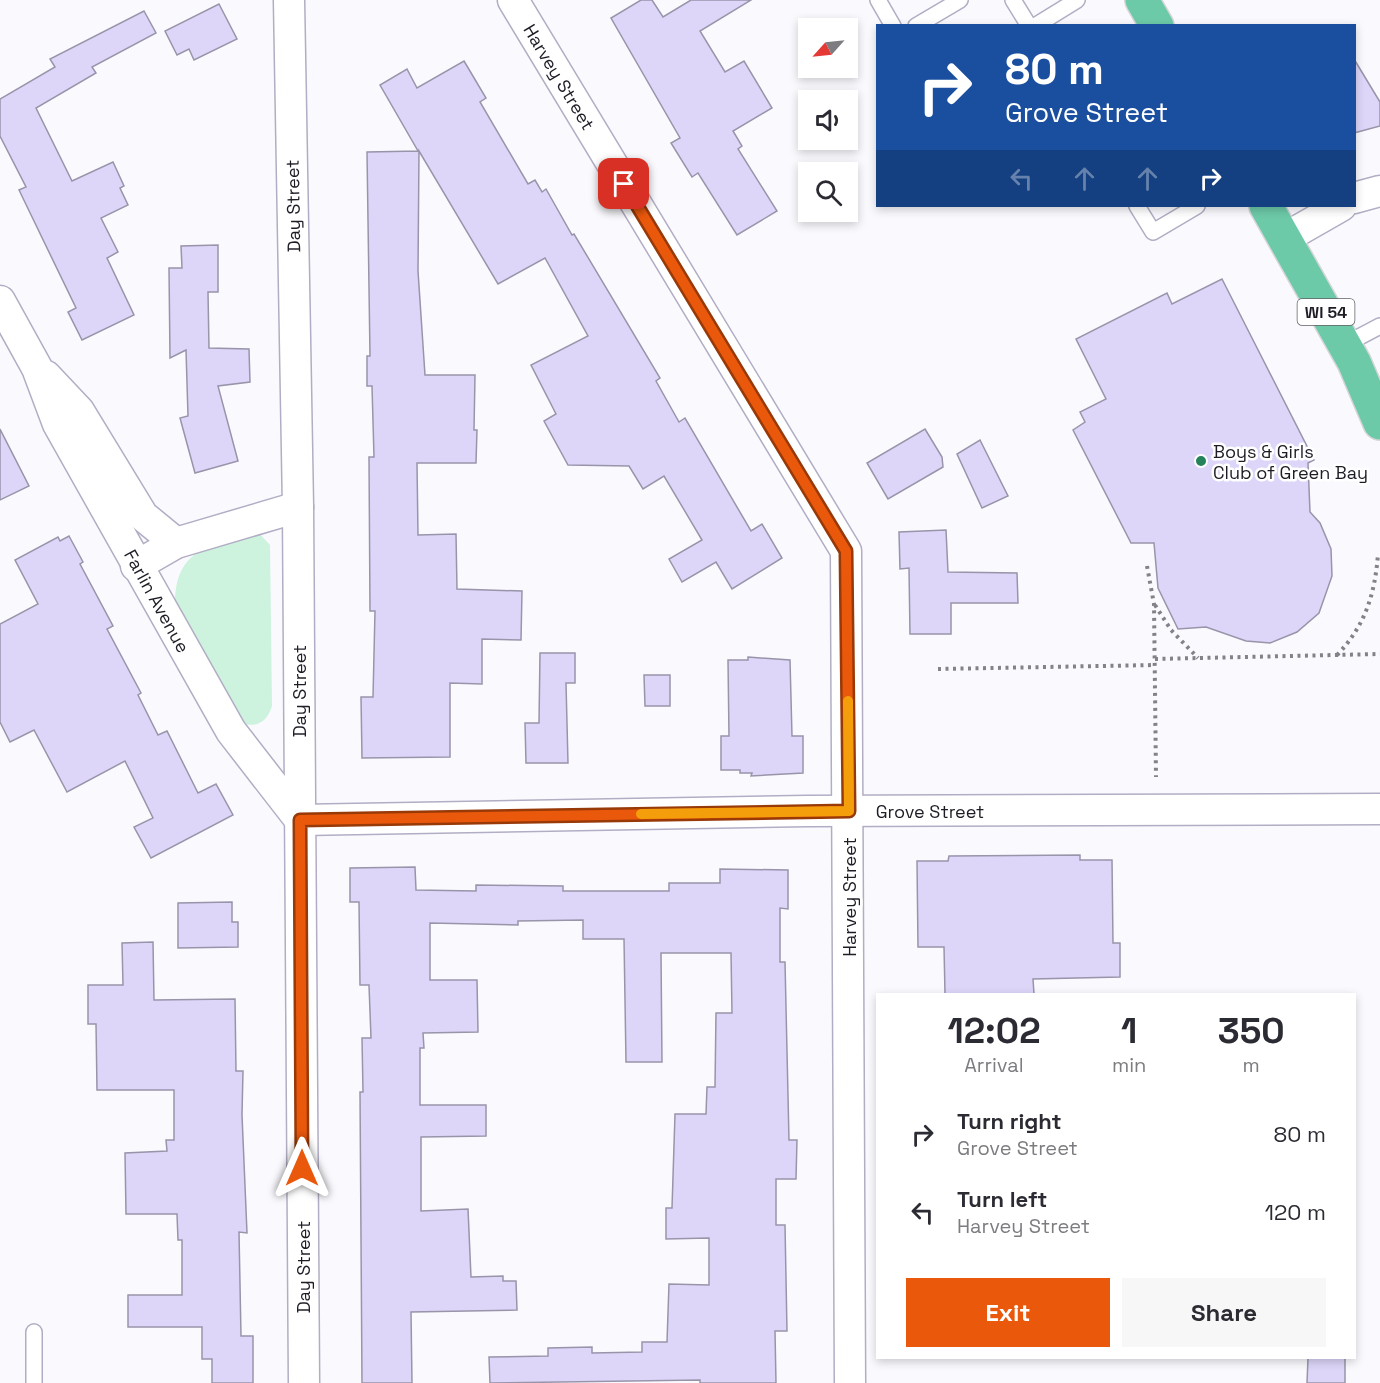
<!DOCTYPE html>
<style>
body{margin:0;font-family:"Space Grotesk",sans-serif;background:#f7f7f7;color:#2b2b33;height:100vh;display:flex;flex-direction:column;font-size:22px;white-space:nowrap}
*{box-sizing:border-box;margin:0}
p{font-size:20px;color:#7c7c81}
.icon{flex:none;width:33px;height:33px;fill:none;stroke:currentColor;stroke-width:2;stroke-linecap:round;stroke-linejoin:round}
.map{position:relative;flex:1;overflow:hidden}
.side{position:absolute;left:876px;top:993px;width:480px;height:366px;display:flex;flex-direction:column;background:#fff;border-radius:0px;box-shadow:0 3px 9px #0003}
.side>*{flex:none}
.guide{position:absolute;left:876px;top:24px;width:480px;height:183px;border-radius:0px;box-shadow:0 3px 9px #0003;background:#1a4fa0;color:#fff;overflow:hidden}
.needle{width:39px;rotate:243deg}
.tools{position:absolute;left:798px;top:18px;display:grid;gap:12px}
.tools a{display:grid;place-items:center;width:60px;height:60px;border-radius:0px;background:#fff;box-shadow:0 3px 9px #0003;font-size:30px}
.pin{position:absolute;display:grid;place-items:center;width:51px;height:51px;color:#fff;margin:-26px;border-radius:12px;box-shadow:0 3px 9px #0006}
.me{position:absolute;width:66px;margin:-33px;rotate:0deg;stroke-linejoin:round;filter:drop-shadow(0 0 4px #0008)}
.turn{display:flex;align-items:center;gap:21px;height:126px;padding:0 30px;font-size:27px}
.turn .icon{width:78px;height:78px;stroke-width:2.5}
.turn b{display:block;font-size:42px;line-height:51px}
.lanes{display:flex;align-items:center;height:57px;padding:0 30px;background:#0003;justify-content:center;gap:30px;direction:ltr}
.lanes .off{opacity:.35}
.eta{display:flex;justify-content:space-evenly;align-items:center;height:102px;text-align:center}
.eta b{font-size:36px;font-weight:600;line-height:42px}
.action{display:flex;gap:12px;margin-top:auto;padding:12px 30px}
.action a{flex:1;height:69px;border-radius:0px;background:#ea580c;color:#fff;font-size:24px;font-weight:600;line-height:69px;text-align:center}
.action a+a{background:#f7f7f7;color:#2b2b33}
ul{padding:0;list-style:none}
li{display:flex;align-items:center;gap:18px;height:78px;padding:0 30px}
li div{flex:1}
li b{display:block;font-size:22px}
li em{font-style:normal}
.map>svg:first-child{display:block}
.green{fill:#cdf3de}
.building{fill:#ddd6f9;stroke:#9994aa;stroke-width:1.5}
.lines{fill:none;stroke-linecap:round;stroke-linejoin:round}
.service-casing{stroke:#b2adc4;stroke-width:18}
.minor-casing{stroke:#b2adc4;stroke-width:33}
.primary-casing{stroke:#d6d6d8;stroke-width:36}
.path{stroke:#838289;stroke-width:4;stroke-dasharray:3 4.5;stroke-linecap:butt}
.service{stroke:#fff;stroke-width:15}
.minor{stroke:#fff;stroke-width:30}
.primary{stroke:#6dcaa9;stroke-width:33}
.route-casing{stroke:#983908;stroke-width:15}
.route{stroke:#ea580c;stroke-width:10}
.slow{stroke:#f59e0b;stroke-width:10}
.poi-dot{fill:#25835b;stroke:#fff;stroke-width:2}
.labels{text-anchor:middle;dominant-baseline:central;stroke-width:5;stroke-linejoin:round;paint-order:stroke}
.shield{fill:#fff;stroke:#626066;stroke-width:1.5}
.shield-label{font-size:16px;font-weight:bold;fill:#1e1c25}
.street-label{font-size:18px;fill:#1e1c25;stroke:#fff}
.poi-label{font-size:18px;fill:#1e1c25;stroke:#fff;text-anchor:start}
</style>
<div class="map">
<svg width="1380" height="1383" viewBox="0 0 1380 1383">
<rect width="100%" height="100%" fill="#fafafe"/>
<!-- green -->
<path class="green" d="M258 532 270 545 272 706C267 723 255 729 239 722L175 605C175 546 212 546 258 532Z"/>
<!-- building -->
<g class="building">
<polygon points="641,0 652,0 663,17 691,0 751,0 700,31 725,72 744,61 772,108 733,131 742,146 738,149 777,211 737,235 698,173 692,177 671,143 680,138 611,18"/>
<polygon points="219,4 237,39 194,60 189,49 177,55 165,31"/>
<polygon points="144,11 156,33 92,67 96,73 36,108 72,181 113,162 124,186 120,188 128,205 101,218 118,252 107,258 134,315 82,340 68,312 76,308 19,190 26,187 0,136 0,99 55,67 50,59"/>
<polygon points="1354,59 1380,102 1380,126 1354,133"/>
<polygon points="464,61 486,98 480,102 528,184 535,180 542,192 546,189 572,235 574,234 660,378 656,381 679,422 685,418 751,531 762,524 782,558 732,589 716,562 682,582 669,559 702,540 664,476 643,489 629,466 568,465 544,421 556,414 531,365 588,336 545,258 498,284 419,151 418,271 425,375 475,375 474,430 477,430 476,463 417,463 418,535 456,534 457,589 522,591 521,640 482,639 482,684 450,683 450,757 362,758 361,697 373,697 375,611 370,611 369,457 374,457 372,386 367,386 367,356 370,356 367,152 418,151 380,85 407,69 417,88"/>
<polygon points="218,245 218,292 208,292 209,348 249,349 250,382 218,386 238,461 195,473 180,418 188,416 186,350 170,358 169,268 182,268 181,246"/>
<polygon points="1222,279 1314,460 1308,463 1310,512 1320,523 1331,549 1332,576 1319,613 1297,632 1270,643 1246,641 1206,627 1178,629 1158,588 1154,543 1131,543 1073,430 1085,422 1080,412 1106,399 1076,339 1167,293 1172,304"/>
<polygon points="0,429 29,486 0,500"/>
<polygon points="925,429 942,457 943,467 888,499 867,463"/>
<polygon points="980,440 1008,496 982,508 957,454"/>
<polygon points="946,530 948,572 1017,573 1018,603 951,603 951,634 910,634 909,568 900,569 899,532"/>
<polygon points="69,536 83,562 80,564 113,626 107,629 141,693 138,695 158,735 167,731 198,793 216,784 233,815 151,858 134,827 153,818 125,761 67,792 34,730 10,742 0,722 0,624 38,604 15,560 58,537 60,541"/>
<polygon points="540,653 575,653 575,683 566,683 568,763 526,763 525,723 539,723"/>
<polygon points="748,657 790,660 792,736 803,736 803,773 751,776 752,773 740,773 740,770 721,770 721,736 729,736 728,660 748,660"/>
<polygon points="644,675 670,675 670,706 645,706"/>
<polygon points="1080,855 1080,860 1112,860 1113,943 1120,943 1120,977 1033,979 1034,994 945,994 944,947 918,947 917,861 948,861 949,856"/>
<polygon points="415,867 416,890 476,891 476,885 563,886 563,891 669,891 669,883 720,883 720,869 788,870 788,909 780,908 780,962 785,962 789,1140 797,1140 796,1179 776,1179 776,1225 785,1225 787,1331 775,1331 776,1383 700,1383 700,1380 490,1383 489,1357 548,1356 548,1348 592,1347 592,1353 642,1352 642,1342 667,1342 669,1284 709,1285 709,1238 666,1239 666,1208 672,1208 675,1114 706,1114 707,1087 715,1087 716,1013 732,1013 731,953 661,953 662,1062 626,1062 624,939 583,939 583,920 518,921 518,925 430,923 430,980 477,980 478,1032 423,1033 424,1048 420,1048 420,1105 486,1105 486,1136 421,1137 421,1211 468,1209 471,1277 503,1276 503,1281 516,1281 517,1310 411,1312 412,1383 362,1383 360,1092 363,1092 362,1038 371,1038 369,985 360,985 359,902 350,902 350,868"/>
<polygon points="232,902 232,922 238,922 238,947 178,948 178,903"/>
<polygon points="153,942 154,1000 235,999 236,1071 243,1071 242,1115 247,1233 239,1232 241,1336 253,1336 253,1383 212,1383 212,1359 202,1359 202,1327 128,1327 128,1295 182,1295 182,1240 178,1240 177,1214 126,1214 125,1153 167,1151 166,1140 174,1140 174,1090 97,1090 96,1024 88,1024 88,985 123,985 122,943"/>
<polygon points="1308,1358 1345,1358 1345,1383 1307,1383"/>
</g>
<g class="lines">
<!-- service casing -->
<g class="service-casing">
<g id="service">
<polyline points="878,0 893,26"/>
<polyline points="1013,0 1029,26"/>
<polyline points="916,26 960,0"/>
<polyline points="1035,26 1077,0"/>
<polyline points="1137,206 1153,232 1197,206"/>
<polyline points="1344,345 1380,326"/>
<polyline points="34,1383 34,1332"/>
</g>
</g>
<!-- minor casing -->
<g class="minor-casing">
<g id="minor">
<polyline points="289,0 298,507 304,1383"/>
<polyline points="513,0 846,551 850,1383"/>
<polyline points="1354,198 1380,191"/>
<polyline points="1285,238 1341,206"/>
<polyline points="0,301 37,368 58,424 231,731 300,820 807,811 1380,809"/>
<polyline points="46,376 79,411 143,516 176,543"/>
<polyline points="136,566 176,543 298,507"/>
</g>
</g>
<!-- primary casing -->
<g class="primary-casing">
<g id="primary">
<polyline points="1142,0 1157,26"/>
<polyline points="1266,206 1354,362 1380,423"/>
</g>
</g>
<!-- path -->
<g class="path">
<polyline points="1147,566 1154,604 1156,777"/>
<polyline points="1155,605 1171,630 1198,658"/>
<path d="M1337 655C1365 626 1375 594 1378 554"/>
<polyline points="1155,659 1380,654"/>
<polyline points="938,669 1155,665"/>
</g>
<!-- service -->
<use href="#service" class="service"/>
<!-- minor -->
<use href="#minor" class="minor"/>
<!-- primary -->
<use href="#primary" class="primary"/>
</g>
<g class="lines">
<!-- route casing -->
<g class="route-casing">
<polyline id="route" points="302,1168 300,820 849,811 846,551 624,184"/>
</g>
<!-- route -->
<use href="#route" class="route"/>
<!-- slow -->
<polyline class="slow" points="641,814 849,811 848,701"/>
</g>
<!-- markers -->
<circle class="poi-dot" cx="1201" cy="461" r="6"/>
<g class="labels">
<!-- shield labels -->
<rect class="shield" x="1297.5" y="299" width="57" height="26" rx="4.5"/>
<g class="shield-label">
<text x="1326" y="312">WI 54</text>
</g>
<!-- street labels -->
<g class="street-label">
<text transform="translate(559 77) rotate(59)">Harvey Street</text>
<text transform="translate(293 206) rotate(-91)">Day Street</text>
<text transform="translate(157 601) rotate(61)">Farlin Avenue</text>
<text transform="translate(299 691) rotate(-90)">Day Street</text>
<text x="930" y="811">Grove Street</text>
<text transform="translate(849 897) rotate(-90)">Harvey Street</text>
<text transform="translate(303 1267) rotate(-90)">Day Street</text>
</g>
<!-- poi labels -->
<g class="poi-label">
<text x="1213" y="451">Boys &amp; Girls<tspan x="1213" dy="21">Club of Green Bay</tspan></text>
</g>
</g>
</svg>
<div class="tools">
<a><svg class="needle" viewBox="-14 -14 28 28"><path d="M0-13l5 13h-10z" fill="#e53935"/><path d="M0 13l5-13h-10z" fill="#7c7c81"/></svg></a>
<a><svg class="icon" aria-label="sound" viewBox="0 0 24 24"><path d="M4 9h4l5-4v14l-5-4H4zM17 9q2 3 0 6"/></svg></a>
<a><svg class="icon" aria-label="search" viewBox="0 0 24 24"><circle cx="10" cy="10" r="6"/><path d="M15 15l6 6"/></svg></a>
</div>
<div class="pin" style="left:624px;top:184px;background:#d93025"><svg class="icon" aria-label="arrive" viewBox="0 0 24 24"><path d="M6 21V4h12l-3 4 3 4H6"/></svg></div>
<svg class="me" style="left:302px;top:1168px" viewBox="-20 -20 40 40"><path d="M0-17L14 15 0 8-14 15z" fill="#ea580c" stroke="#fff" stroke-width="4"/></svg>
<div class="guide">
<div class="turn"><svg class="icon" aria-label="right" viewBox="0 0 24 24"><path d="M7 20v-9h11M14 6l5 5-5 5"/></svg><div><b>80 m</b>Grove Street</div></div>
<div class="lanes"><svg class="icon off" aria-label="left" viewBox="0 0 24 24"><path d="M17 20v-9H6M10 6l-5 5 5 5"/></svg><svg class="icon off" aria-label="ahead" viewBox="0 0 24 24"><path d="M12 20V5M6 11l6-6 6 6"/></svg><svg class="icon off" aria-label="ahead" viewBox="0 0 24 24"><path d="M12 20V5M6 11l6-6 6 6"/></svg><svg class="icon" aria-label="right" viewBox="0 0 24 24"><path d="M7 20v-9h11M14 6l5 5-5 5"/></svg></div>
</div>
<section class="side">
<div class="eta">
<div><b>12:02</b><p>Arrival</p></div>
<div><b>1</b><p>min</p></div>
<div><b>350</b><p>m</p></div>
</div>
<ul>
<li><svg class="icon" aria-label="right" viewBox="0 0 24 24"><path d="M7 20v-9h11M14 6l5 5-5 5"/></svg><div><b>Turn right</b><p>Grove Street</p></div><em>80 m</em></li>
<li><svg class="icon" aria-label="left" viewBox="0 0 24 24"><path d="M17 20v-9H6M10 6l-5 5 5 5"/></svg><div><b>Turn left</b><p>Harvey Street</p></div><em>120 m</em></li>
</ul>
<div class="action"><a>Exit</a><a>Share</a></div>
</section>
</div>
